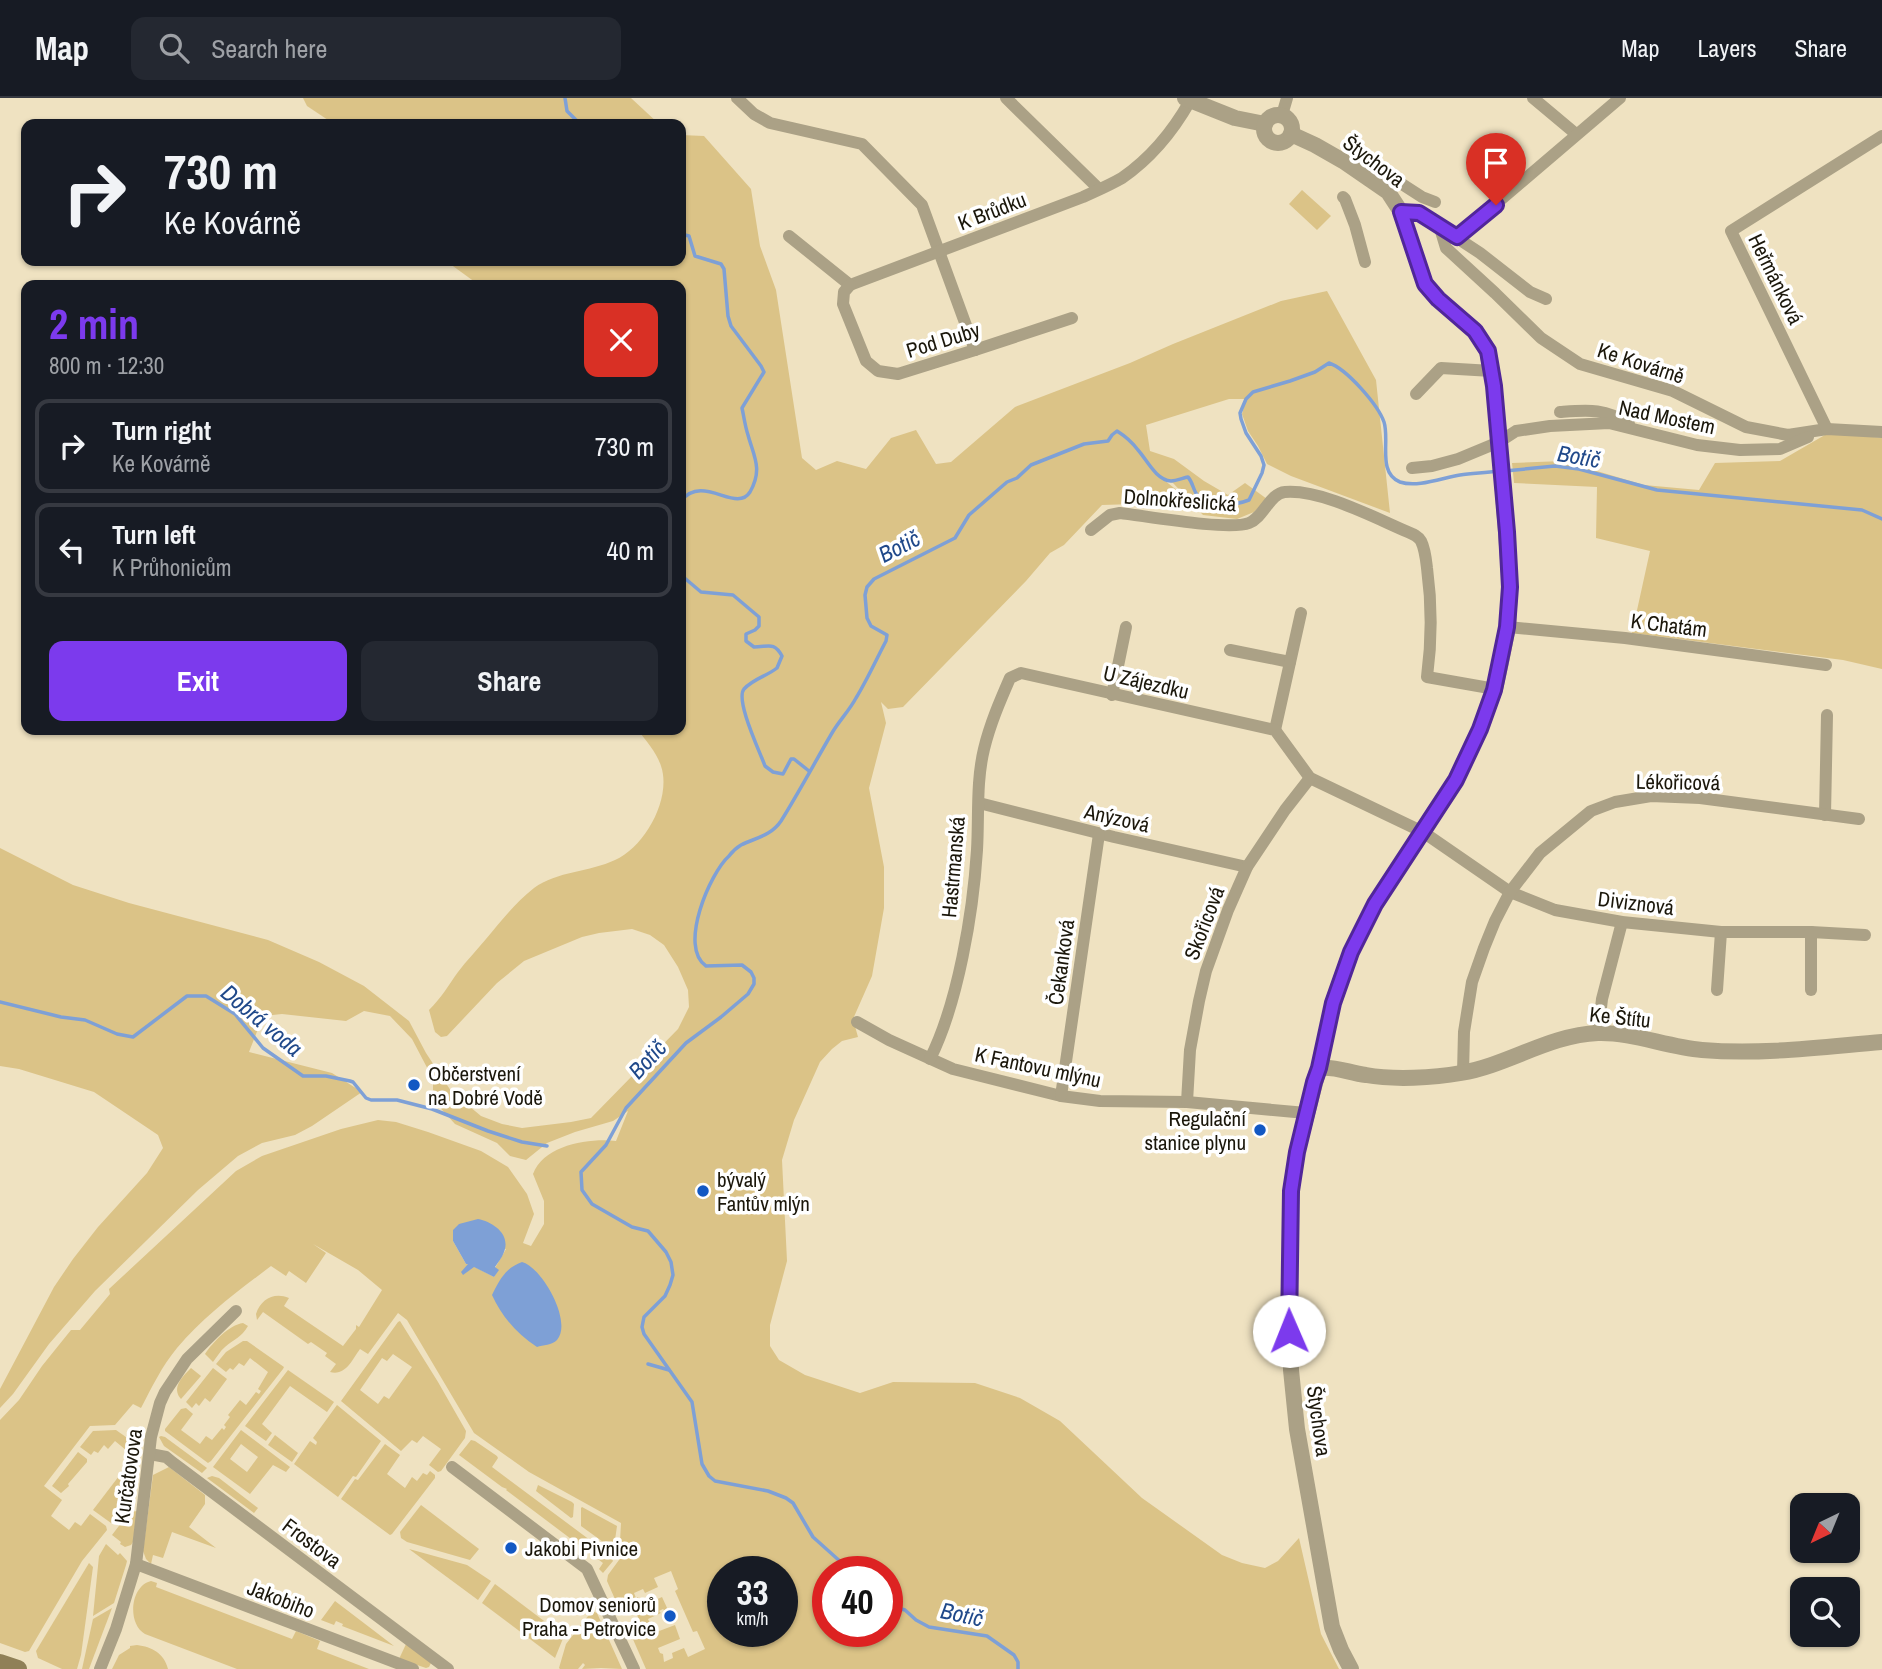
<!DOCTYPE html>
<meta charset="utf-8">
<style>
body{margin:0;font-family:"Archivo Narrow",sans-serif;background:#242831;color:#f1f3f6;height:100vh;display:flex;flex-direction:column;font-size:26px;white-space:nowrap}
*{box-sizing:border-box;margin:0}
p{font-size:23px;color:#9ea1a6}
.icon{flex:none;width:38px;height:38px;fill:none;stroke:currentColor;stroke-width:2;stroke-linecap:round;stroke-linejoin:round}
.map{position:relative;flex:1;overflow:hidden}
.panel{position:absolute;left:21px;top:182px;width:665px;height:455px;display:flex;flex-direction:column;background:#171b24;border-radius:14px;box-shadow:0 2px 5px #0004}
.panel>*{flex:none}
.hud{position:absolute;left:21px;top:21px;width:665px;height:147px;border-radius:14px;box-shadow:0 2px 5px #0004;background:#171b24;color:#f1f3f6;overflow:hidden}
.needle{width:46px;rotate:223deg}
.buttons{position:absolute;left:1790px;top:1395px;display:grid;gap:14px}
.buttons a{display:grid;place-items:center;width:70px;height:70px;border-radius:14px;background:#171b24;box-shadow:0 2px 5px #0004;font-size:35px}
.speed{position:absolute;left:707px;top:1458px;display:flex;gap:14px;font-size:35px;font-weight:700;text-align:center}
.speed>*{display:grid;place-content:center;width:91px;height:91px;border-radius:50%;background:#171b24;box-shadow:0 2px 5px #0004;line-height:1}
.speed small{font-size:18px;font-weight:400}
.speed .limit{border:10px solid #d22;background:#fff;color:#111}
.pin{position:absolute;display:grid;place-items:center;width:60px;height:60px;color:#fff;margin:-72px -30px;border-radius:50% 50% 50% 0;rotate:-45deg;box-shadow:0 0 7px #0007}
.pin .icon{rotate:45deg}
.me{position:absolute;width:77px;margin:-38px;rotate:359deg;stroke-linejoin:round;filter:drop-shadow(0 0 5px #0008)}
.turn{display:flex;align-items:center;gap:24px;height:147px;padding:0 28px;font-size:32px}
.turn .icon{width:91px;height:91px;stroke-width:2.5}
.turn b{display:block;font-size:49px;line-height:60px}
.round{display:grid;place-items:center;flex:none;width:74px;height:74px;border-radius:14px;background:#242831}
.summary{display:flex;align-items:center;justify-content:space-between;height:119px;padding:0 28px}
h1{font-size:42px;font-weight:800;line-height:52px;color:#7c3aed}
.action{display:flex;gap:14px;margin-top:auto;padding:14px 28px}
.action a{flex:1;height:80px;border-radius:14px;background:#7c3aed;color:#fff;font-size:28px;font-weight:800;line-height:80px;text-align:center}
.action a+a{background:#242831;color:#f1f3f6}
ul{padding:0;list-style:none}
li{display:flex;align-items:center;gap:21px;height:94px;margin:0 14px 10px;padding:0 14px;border:4px solid #363941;border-radius:14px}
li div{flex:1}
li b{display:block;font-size:26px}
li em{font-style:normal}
header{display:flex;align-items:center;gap:42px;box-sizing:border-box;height:98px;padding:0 35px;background:#171b24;border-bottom:2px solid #363941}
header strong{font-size:33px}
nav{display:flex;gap:38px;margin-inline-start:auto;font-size:24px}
.search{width:490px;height:63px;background:#242831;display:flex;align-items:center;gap:18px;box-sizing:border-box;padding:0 24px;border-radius:14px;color:#9ea1a6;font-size:26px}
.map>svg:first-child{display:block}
.green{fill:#dbc387;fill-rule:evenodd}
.water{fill:#7ea0d6}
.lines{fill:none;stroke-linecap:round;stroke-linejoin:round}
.stream{stroke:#7ea0d6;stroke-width:3.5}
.minor{stroke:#aba186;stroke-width:12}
.tertiary{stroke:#aba186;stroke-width:16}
.secondary{stroke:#908057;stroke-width:18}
.route-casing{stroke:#51269a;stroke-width:18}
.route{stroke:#7c3aed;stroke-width:12}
.poi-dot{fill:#1258c3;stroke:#fff;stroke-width:2.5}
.labels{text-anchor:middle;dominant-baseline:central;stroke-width:7;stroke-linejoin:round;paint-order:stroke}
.street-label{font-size:21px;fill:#1b170b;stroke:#fff}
.poi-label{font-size:21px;fill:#1b170b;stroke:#fff;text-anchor:start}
.water-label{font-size:23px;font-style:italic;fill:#20498a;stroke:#fff}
</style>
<header>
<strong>Map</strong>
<div class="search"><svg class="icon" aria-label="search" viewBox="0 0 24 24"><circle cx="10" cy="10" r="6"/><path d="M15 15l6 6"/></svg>Search here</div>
<nav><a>Map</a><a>Layers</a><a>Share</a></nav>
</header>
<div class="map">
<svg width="1882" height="1571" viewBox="0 0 1882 1571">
<rect width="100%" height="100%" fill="#efe2c1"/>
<!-- green -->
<g class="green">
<polygon points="303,0 631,0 659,26 334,26 307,8"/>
<path d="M681 37 704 38 751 91 760 148 776 192 802 360 816 372 837 363 866 371 891 340 916 332 936 366 951 364 1015 309 1130 265 1173 246 1281 203 1327 193 1376 282 1390 415 1291 378 1267 366 1258 348 1248 333 1242 316 1246 301H1229L1146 327 1150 353 1174 361 1204 383 1228 397 1245 385 1267 401 1254 414 1237 421 1203 417 1173 385 1164 382 1183 397 1179 410 1135 406 1102 407 1064 447 1050 455 1026 483 903 609 888 611 881 604 886 625 869 690 884 769V810L872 878 853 921 858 939 842 943 832 951 820 964 794 1022 782 1062 787 1163 770 1227V1248L779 1262 805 1277 860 1295 893 1284 975 1285 1020 1300 1060 1323 1142 1400 1222 1457 1242 1465 1265 1470 1278 1463 1299 1440 1321 1536 1339 1571H646L632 1539 634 1532 641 1526 634 1510 625 1512 618 1508 607 1483 608 1477 619 1462 621 1425 529 1374 474 1335 407 1222 398 1215 368 1256 360 1251C352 1262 346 1278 330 1274L336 1266 325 1258 327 1255 311 1244 308 1246 263 1214 257 1222 256 1216C261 1201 274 1194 289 1200L284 1208 343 1248 356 1231V1227L359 1229 382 1192 358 1172 313 1146 326 1155 306 1185 289 1173 286 1178 271 1168C238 1193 204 1218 177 1250 162 1268 152 1289 141 1310L133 1306 115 1327 90 1328 44 1388 62 1402 51 1418 69 1432 75 1424 81 1428 90 1416 106 1428 107 1432 82 1463 29 1553 25 1554 0 1545V1322L19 1302 42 1268 71 1232H80L110 1196 109 1191 236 1073 262 1058 341 1031 378 1022 396 1024 428 1034 481 1053 508 1069 527 1096 534 1116 523 1145 531 1148 544 1126V1103L533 1076C544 1047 589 1040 616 1043L628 1013 613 1023 575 1034 547 1045 526 1062 510 1058 497 1045 455 1026 433 1002V981L412 941 390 918 364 913 346 923 282 916 263 918 249 954 332 975 362 994 312 1028 295 1037 262 1045 238 1058 198 1092 95 1193 49 1246 13 1296 0 1310V1291L54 1189 73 1161 98 1129 147 1075 163 1050 158 1037 94 994 19 971 0 968V750L73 787 129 805 268 842 319 864 364 888 409 923 426 955 451 993 481 1018 502 1026 522 1030 571 1024 591 1020 678 931 689 909 688 892 678 869 664 847 650 837 632 831 599 835 582 839 524 863 497 885 447 938 441 939 435 934 429 912C442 899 448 888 458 874 467 862 477 852 486 841 501 823 516 804 534 790 557 773 590 774 615 762 645 749 672 700 661 668 657 655 646 643 638 632H681V187H479L446 163H681ZM453 1143 506 1151 495 1170 498 1172 494 1179 473 1168 470 1164 466 1166ZM671 1473 678 1491 675 1493 693 1534 697 1533 705 1551 688 1559 684 1550 672 1555 673 1560 664 1564 663 1556 660 1555 658 1550 680 1541 675 1527 654 1535 648 1521 661 1515 659 1513 663 1511 665 1513 668 1512 662 1499 640 1509 638 1499 636 1500 634 1495 643 1491 645 1495 658 1489 654 1480ZM723 1474H782V1533H723ZM828 1474H887V1533H828Z"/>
<polygon points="1302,92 1331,118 1317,132 1289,106"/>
<polygon points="1830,334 1882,340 1882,571 1843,562 1632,535 1650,453 1596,440 1597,389 1514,385 1512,365 1563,363 1644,387 1699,392 1715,365 1780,363"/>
<path d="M400 1223 438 1284 466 1333 465 1340 441 1373 438 1374 429 1367 441 1351 423 1338 417 1345 412 1342 401 1353 341 1303 398 1224ZM393 1256 412 1269 389 1301 384 1298 378 1306 360 1292 382 1260 387 1263Z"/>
<path d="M243 1225 248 1228C241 1240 234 1241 225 1249 220 1253 217 1259 213 1264L205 1256C213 1244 229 1227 243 1225Z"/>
<polygon points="243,1243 247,1243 284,1269 283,1271 211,1363 208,1365 165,1333 165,1331 181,1311 186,1310 193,1316 181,1332 200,1346 206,1338 212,1342 222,1330 224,1332 226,1329 224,1327 230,1319 228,1317 240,1302 246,1307 256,1294 259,1296 261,1293 258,1291 268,1274 250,1260 244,1268 239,1265 233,1272 230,1270 226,1274 216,1266 226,1254"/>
<path d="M191 1270 201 1278 181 1301C171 1290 182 1279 191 1270Z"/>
<polygon points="213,1270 227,1281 210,1304 205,1300 199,1308 196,1305 192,1310 186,1304"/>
<polygon points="288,1272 334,1304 327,1314 290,1288 262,1326 272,1335 266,1343 245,1328"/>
<polygon points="337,1307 381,1343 356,1379 353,1378 338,1399 294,1366 310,1343 316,1347 317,1344 313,1340"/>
<path d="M116 1332C140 1349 139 1347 137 1377L135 1379H131L123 1373 125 1371 128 1372 126 1369 128 1366 127 1365 132 1357 115 1343 108 1351 104 1347 98 1355 94 1353 91 1357 80 1349 93 1333Z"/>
<path d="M241 1332 290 1369 286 1374 273 1367 250 1396 213 1369ZM241 1346 258 1359 247 1374 230 1361Z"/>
<polygon points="275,1337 298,1355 292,1364 268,1347"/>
<polygon points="161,1338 165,1339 207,1370 202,1375 164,1348 159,1339"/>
<polygon points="471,1342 475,1343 497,1358 498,1360 492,1369 610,1457 613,1463 603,1475 599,1471 603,1465 506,1392 507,1391 502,1389 459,1357"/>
<polygon points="385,1346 400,1357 387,1376 405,1390 412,1379 417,1383 423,1375 427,1377 430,1373 435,1377 435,1380 392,1436 390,1437 341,1401 355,1381 358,1382"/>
<polygon points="78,1354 87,1361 87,1364 68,1386 69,1388 61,1395 52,1388"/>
<polygon points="169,1369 205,1397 205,1406 189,1429 216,1450 172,1434 163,1460 153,1457 151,1466 146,1461 143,1453 153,1377"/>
<polygon points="119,1378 130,1386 132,1398 114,1424 111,1425 93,1412"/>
<polygon points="212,1378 219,1380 258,1410 254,1415 207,1380"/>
<polygon points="538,1387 572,1404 574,1406 573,1419 571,1420 536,1393"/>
<polygon points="421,1407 479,1451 470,1462 407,1444 401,1440 400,1434"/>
<polygon points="582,1409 617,1428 614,1449 610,1449 581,1428 581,1410"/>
<polygon points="137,1413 133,1444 131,1447 125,1449 120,1446 121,1444 112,1437 128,1416 131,1414"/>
<polygon points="106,1446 118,1457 120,1455 127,1463 126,1467 114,1505 93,1518 99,1458"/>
<polygon points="409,1451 467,1467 491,1483 478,1502"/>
<polygon points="89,1465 93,1469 81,1557 77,1571 62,1571 38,1560 36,1553"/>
<path d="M151 1483 157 1485 156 1489 292 1541 296 1533 320 1543 317 1551 369 1571H237L145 1536C127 1526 130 1488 151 1483Z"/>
<polygon points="495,1486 564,1538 555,1560 482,1505"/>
<polygon points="335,1503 394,1548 342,1528 343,1526 336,1523 334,1527 321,1522"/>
<polygon points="112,1510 89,1571 82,1571 93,1521"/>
<polygon points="592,1513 597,1515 622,1571 601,1570 582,1571 585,1567 583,1565 578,1571 560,1571 559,1570 566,1546"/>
<polygon points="407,1544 431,1565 429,1569 426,1570 399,1561"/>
<path d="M137 1547C152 1549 164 1555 168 1571H112L119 1557 130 1550V1548Z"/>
</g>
<!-- water -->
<g class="water">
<path d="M478 1121C493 1124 511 1136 504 1154 502 1160 498 1164 495 1169L499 1172 494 1179 474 1169 463 1177 461 1174 468 1166H466L453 1143V1132L459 1126Z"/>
<path d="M522 1164C542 1169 573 1224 557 1242 552 1247 543 1247 537 1249 517 1236 502 1219 492 1197 499 1183 505 1170 522 1164Z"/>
</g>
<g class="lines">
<!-- stream -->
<g class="stream">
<polyline points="565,0 567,13 580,26"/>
<path d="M681 136 689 138 695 158 721 166 724 171 728 218 731 228 761 268 764 274 742 310C744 319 745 328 748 337 754 359 763 371 750 394 736 416 703 375 681 403"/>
<polyline points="1505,373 1555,368 1579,371 1657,392 1862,412 1882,421"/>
<path d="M681 477 701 494 733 497 759 519V528L755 532 746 536V543L754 549C768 549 774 543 782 558L777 570C767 578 753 581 744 591 735 602 760 654 765 668L773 674 783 676 791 661H794L809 673"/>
<polyline points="0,904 61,919 85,922 117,936 133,939 187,898 206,898 235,916 263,950 303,978 326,978 350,983 353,984 366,1000 371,1002 397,1002 432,1011 488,1033 522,1044 547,1048"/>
<polyline points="648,1266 669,1272"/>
<path d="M852 1474 813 1439 793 1405 786 1400 768 1393 715 1383 709 1378 702 1366 692 1304 644 1236 642 1229 644 1219 665 1198 670 1187 673 1177 671 1164 666 1154 648 1133 632 1129 592 1106 582 1092 581 1074 606 1047 626 1010 686 945 721 919 748 896 754 886V880L751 874 742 867 706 868C678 849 710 775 729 758 732 754 736 750 741 747 755 740 771 738 781 723 799 694 815 664 832 635 839 623 849 613 856 600 867 582 876 562 886 543L887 537 871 528 867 520 865 497 867 489 874 481 955 440 969 417 1007 384 1017 380 1031 367 1084 346 1108 343 1112 337 1117 333C1125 338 1132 344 1138 352 1147 362 1156 382 1171 383 1176 383 1183 380 1188 379 1194 386 1193 394 1199 399 1210 410 1236 407 1249 402L1262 375 1264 367 1261 358 1246 335 1241 321 1240 315 1246 301 1253 294 1290 283 1315 274 1329 265C1347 271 1378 307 1384 324 1390 342 1377 375 1400 384 1417 390 1442 380 1460 377 1472 375 1485 375 1498 373"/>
<polyline points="887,1507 905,1512 916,1522 929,1529 987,1538 1014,1557 1018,1564 1018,1571"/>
</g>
<!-- minor -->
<g class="minor">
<polyline points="737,0 754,16 770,25 862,46 922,107 975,252"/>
<polyline points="1006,0 1099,91"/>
<polyline points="1533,0 1576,36"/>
<polyline points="1282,17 1287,0"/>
<polyline points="1347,66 1356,59 1360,59 1422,99 1435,104"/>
<polyline points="1343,99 1345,101 1355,127 1365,164"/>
<polyline points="1401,114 1419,115 1480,155 1530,194 1546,201"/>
<polyline points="1440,130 1446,150 1495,195 1541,240 1580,266 1673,293 1746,329 1788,337 1827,331 1882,334"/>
<path d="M789 138 850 187 1083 99C1096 93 1110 87 1122 80 1151 60 1173 33 1190 3"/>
<polyline points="1457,139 1620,0"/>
<polyline points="850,187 844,194 843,206 866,263 878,273 898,276 975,252 1072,220"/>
<polyline points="1416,296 1441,270 1492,273"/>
<path d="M1560 314C1588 312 1605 310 1629 326"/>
<polyline points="1827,331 1731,133 1882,38"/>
<polyline points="1412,370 1432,368 1458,361 1499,344 1516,333 1550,328 1609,325 1697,347 1740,352 1780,351 1808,339"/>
<path d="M1091 432 1110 417 1120 415C1146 418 1229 433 1249 425 1264 419 1270 395 1285 394 1321 391 1375 420 1408 434 1413 436 1418 438 1421 443 1425 451 1426 461 1427 470 1432 507 1432 542 1427 579L1495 591"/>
<polyline points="1508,529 1625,540 1826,567"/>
<polyline points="1230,552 1290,564"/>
<polyline points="1112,597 1126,529"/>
<polyline points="1275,632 1301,515"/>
<polyline points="979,705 1114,739 1247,769"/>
<polyline points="1825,717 1827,617"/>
<polyline points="1811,834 1811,892"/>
<polyline points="1717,892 1721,834"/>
<polyline points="857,924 889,942 953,971 1061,998 1100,1003 1187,1004 1306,1015"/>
<polyline points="1598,935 1602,901 1622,824"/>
<path d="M930 961C958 905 973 815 977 752 979 718 976 684 984 651 990 626 1000 603 1010 580L1021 575 1275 632 1310 680 1423 734 1510 794 1555 812 1622 824 1721 834H1811L1865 837"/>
<polyline points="1463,975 1464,934 1472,884 1484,850 1495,823 1510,794 1540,755 1591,713 1615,704 1651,698 1700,700 1859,721"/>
<polyline points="1061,998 1099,736"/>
<polyline points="1187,1004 1190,952 1199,903 1206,873 1228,812 1247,769 1285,712 1310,680"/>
<polyline points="150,1356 166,1359 172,1364 448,1571"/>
<polyline points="452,1369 587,1471 634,1571"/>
<polyline points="136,1466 413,1571"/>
<polyline points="100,1571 116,1531 136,1466 151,1339 160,1305 165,1294 187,1261 236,1213"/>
</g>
<!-- tertiary -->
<g class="tertiary">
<polyline points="1185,0 1235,20 1265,26"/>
<circle cx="1278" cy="31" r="14"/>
<polyline points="1291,36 1315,47 1343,63 1388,94 1401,114 1425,186 1438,201 1475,233 1487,253 1494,288 1500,353 1510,489 1508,529 1501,564 1495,591 1480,631 1456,682 1375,806 1351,854 1333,905 1319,970 1297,1054 1291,1093 1289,1214 1291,1272 1297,1331 1332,1529 1341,1552 1351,1571"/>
<path d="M1319 970C1336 968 1349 975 1366 977 1393 982 1434 980 1461 975 1508 967 1549 937 1598 935 1632 934 1667 949 1702 952 1762 957 1822 949 1882 944"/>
</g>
<!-- secondary -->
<polyline class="secondary" points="0,1565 18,1571"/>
</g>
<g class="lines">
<!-- route casing -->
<g class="route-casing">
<polyline id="route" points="1289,1233 1291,1093 1297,1054 1314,984 1319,970 1333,905 1351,854 1375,806 1456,682 1480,631 1494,592 1507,529 1510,489 1507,434 1494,288 1488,253 1475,233 1438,201 1425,186 1401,114 1419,115 1457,139 1496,107"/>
</g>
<!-- route -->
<use href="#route" class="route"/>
</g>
<!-- markers -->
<g class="poi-dot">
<circle cx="414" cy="987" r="7"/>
<circle cx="1260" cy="1032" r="7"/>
<circle cx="703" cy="1093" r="7"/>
<circle cx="511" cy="1450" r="7"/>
<circle cx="670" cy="1518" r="7"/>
</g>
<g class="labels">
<!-- street labels -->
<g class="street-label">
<text transform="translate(1374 63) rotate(37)">Štychova</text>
<text transform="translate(992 113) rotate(-21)">K Brůdku</text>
<text transform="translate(1776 181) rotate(64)">Heřmánková</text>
<text transform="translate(943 242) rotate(-17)">Pod Duby</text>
<text transform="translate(1641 265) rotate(18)">Ke Kovárně</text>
<text transform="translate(1667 319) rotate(12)">Nad Mostem</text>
<text transform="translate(1180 402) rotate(4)">Dolnokřeslická</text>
<text transform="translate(1669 527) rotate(7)">K Chatám</text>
<text transform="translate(1146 584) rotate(13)">U Zájezdku</text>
<text transform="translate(1678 684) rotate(1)">Lékořicová</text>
<text transform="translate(1117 720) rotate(13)">Anýzová</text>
<text transform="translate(953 769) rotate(-85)">Hastrmanská</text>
<text transform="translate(1636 805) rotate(7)">Diviznová</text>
<text transform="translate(1204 825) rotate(-69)">Skořicová</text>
<text transform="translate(1061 864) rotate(-82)">Čekanková</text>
<text transform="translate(1620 919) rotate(6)">Ke Štítu</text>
<text transform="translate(1038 969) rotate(12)">K Fantovu mlýnu</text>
<text transform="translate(1319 1323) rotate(82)">Štychova</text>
<text transform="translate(128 1378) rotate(-82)">Kurčatovova</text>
<text transform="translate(312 1445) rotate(37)">Frostova</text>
<text transform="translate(281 1501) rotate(21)">Jakobiho</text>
</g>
<!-- poi labels -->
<g class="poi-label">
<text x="428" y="975">Občerstvení<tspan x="428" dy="24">na Dobré Vodě</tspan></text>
<text x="1246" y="1020" text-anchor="end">Regulační<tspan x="1246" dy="24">stanice plynu</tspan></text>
<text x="717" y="1081">bývalý<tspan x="717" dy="24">Fantův mlýn</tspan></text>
<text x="525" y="1450">Jakobi Pivnice</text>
<text x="656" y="1506" text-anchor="end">Domov seniorů<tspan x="656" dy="24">Praha - Petrovice</tspan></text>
</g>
<!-- water labels -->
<g class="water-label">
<text transform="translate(1579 358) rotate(10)">Botič</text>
<text transform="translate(899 448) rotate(-27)">Botič</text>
<text transform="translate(262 922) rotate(40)">Dobrá voda</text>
<text transform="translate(647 961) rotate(-47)">Botič</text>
<text transform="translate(962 1516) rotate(12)">Botič</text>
</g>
</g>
</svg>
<div class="buttons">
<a><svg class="needle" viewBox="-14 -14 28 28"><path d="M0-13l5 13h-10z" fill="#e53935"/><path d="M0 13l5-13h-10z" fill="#9ea1a6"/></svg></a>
<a><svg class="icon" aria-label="search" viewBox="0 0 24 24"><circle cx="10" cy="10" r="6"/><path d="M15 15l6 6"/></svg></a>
</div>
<div class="speed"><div>33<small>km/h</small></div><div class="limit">40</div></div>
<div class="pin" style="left:1496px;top:107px;background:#d93025"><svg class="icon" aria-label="arrive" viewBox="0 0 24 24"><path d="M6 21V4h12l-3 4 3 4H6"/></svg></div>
<svg class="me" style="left:1289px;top:1233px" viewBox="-20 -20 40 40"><circle r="19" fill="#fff"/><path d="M0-13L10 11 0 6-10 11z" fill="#7c3aed"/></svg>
<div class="hud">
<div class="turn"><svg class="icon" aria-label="right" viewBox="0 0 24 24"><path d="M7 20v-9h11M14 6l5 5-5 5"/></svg><div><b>730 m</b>Ke Kovárně</div></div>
</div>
<section class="panel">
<div class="summary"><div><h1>2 min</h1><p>800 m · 12:30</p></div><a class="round" style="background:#d93025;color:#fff"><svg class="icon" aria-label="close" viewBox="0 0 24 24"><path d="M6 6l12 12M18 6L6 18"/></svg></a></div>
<ul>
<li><svg class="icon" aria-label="right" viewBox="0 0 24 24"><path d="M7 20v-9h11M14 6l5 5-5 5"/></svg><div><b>Turn right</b><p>Ke Kovárně</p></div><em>730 m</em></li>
<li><svg class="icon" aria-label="left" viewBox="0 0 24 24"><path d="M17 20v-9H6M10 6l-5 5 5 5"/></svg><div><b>Turn left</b><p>K Průhonicům</p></div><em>40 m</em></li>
</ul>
<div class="action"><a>Exit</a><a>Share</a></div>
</section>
</div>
